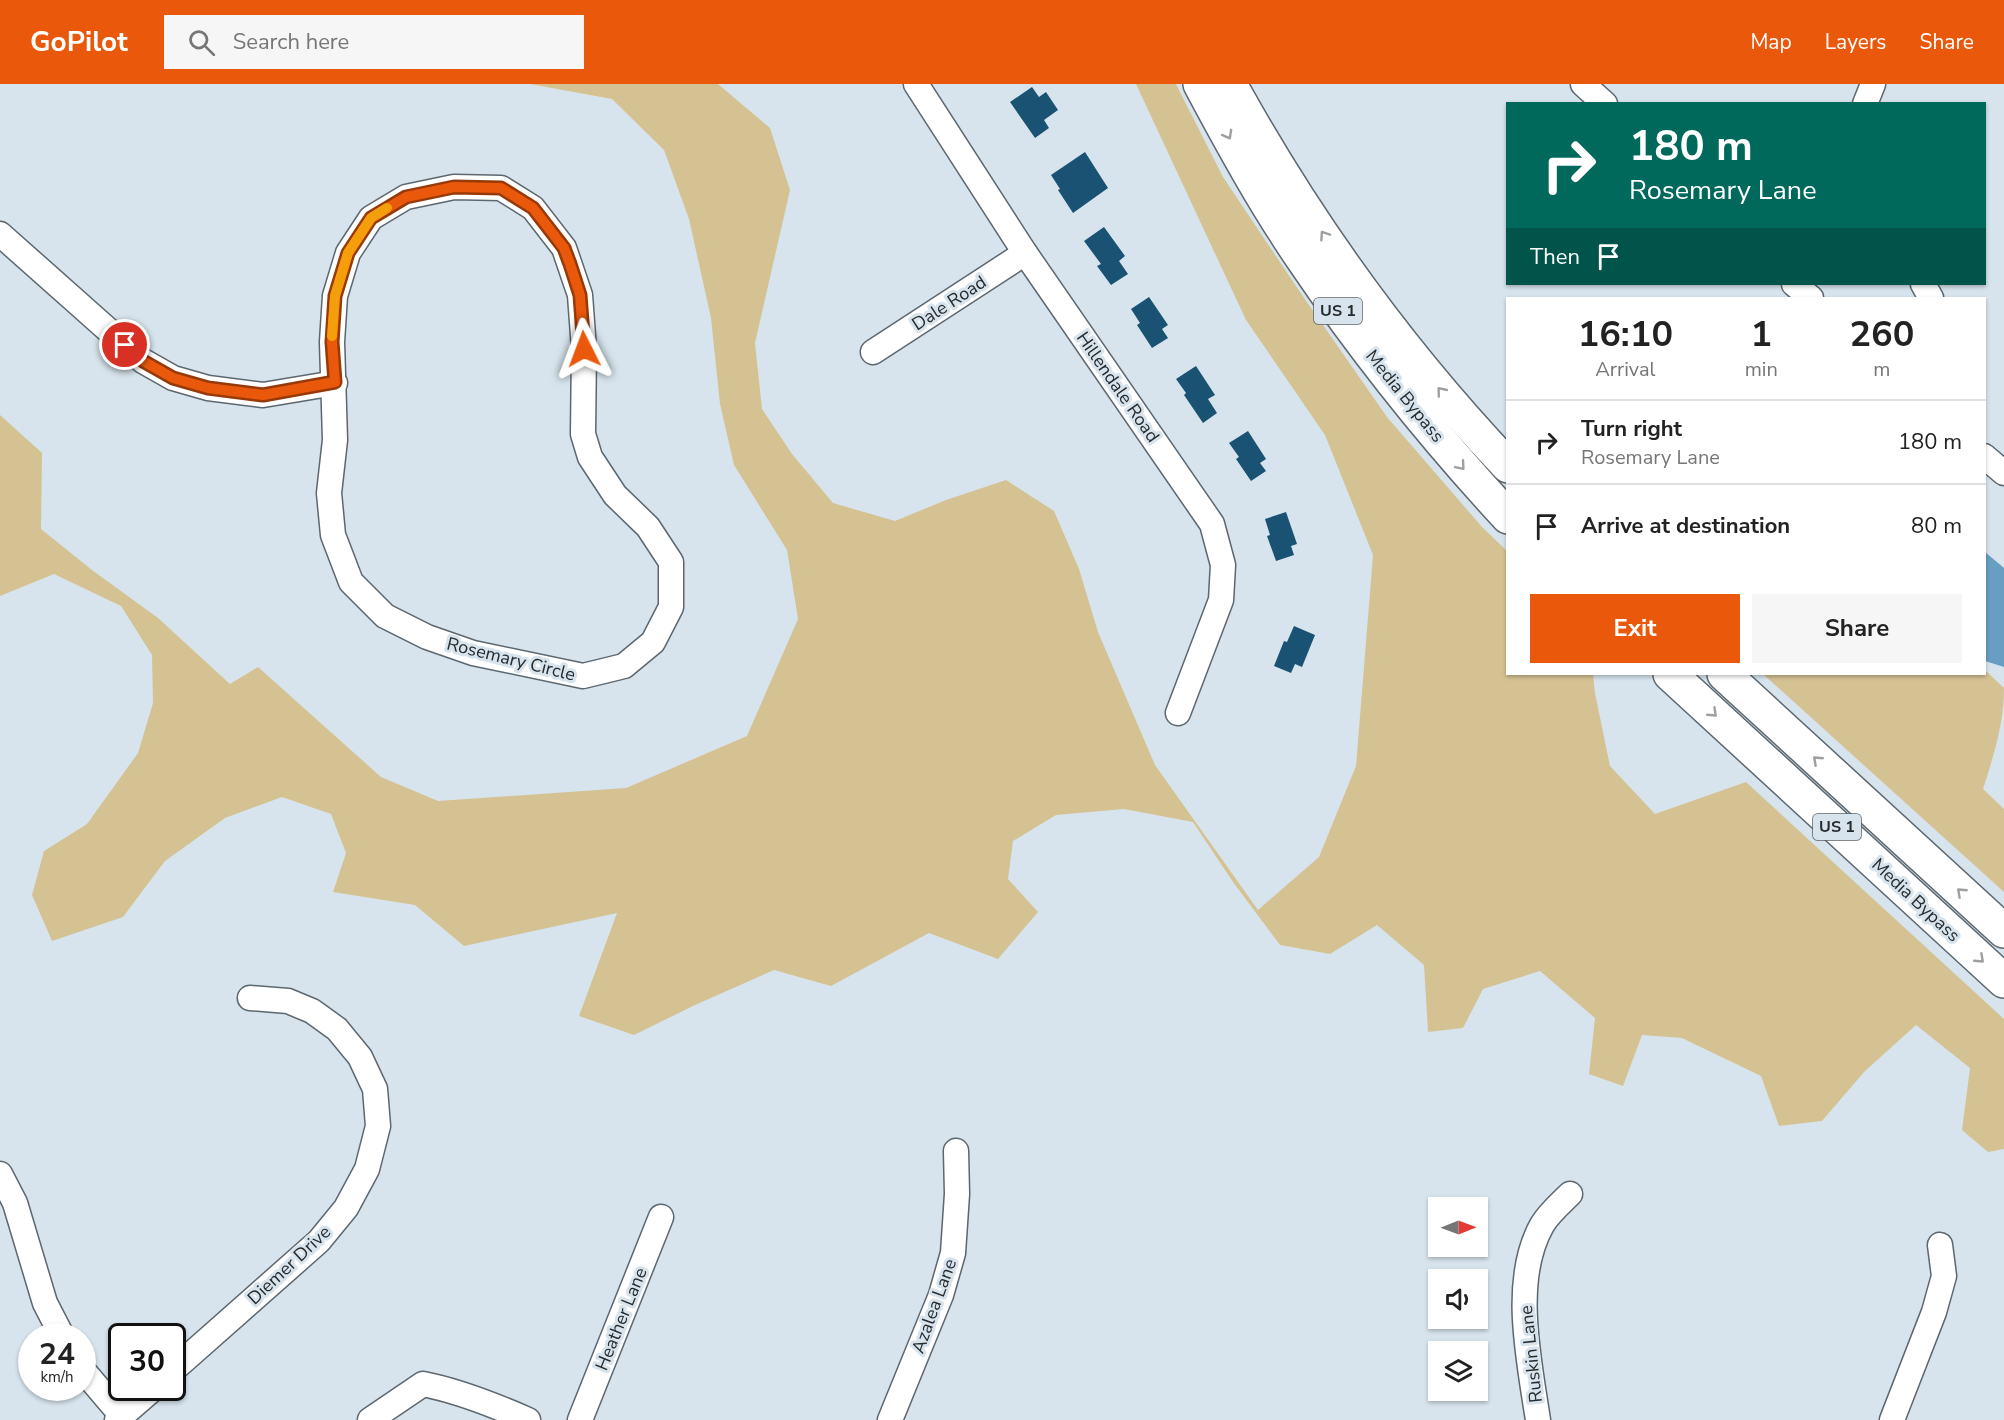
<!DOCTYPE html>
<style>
body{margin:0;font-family:"Nunito Sans",sans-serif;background:#f6f6f6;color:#222;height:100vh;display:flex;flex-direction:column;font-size:22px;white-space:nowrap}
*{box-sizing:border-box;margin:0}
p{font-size:20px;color:#767676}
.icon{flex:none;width:33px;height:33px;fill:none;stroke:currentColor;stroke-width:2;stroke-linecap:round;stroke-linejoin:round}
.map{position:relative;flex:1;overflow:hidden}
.drawer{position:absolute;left:1506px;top:213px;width:480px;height:378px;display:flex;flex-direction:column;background:#fff;border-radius:0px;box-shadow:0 2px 4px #0004}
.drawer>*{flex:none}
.hud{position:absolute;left:1506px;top:18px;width:480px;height:183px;border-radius:0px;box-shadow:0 2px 4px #0004;background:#00695c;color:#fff;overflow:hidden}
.needle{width:39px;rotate:89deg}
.tools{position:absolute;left:1428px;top:1113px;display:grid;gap:12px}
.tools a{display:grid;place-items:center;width:60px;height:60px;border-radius:0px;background:#fff;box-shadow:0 2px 4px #0004;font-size:30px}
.speed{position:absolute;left:18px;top:1239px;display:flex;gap:12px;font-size:30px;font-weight:700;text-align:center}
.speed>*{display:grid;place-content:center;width:78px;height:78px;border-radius:50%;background:#fff;box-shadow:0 2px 4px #0004;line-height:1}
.speed small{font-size:15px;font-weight:400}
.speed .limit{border:3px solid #111;border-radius:9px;background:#fff;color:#111}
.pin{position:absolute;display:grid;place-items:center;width:51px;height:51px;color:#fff;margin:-26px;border:3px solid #fff;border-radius:50%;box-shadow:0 2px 6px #0007}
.me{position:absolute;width:66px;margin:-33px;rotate:357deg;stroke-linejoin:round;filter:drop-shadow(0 0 4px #0008)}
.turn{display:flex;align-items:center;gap:21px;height:126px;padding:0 24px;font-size:27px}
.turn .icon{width:78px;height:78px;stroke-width:2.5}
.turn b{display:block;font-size:42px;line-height:51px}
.then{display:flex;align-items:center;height:57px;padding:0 24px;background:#0003;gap:12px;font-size:22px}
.eta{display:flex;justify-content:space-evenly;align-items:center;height:102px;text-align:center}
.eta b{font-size:36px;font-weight:700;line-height:42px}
.cta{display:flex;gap:12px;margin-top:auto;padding:12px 24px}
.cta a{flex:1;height:69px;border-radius:0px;background:#ea580c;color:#fff;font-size:24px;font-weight:700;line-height:69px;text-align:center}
.cta a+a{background:#f6f6f6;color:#222}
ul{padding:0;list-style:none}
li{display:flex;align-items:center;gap:18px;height:84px;padding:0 24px;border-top:2px solid #e0e0e0}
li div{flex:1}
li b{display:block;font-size:22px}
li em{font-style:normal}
header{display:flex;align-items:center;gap:36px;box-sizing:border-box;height:84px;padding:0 30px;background:#ea580c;color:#fff}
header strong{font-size:28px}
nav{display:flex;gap:33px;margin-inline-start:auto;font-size:21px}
.search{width:420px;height:54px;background:#f6f6f6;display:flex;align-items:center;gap:15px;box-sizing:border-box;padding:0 21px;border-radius:0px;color:#767676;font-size:22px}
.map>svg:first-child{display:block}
.green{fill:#d5c293}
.water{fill:#679ec2}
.building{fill:#1a5273}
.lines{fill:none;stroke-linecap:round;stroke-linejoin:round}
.minor-casing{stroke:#5c676f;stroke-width:27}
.highway-casing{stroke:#5c676f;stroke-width:36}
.minor{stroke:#fff;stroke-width:24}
.highway{stroke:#fff;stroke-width:33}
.oneway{stroke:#9d9fa0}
.route-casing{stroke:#983908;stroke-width:15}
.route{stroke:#ea580c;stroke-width:10}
.slow{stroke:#f59e0b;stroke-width:10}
.labels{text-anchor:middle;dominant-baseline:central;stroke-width:6;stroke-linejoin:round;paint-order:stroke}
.shield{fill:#d7e4ed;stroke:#5a6267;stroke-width:1.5}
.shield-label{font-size:16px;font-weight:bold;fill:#252a2d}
.street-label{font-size:18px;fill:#252a2d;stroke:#d7e4ed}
</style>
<header>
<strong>GoPilot</strong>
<div class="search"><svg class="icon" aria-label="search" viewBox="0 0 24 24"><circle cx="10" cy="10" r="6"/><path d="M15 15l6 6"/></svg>Search here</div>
<nav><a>Map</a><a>Layers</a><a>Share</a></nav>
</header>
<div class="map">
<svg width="2004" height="1336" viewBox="0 0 2004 1336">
<rect width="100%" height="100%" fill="#d7e4ed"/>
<!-- green -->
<g class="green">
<polygon points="530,0 718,0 770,44 790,106 755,259 762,325 792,370 833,419 895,437 946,416 1006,396 1054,427 1079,485 1098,548 1155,681 1258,826 1319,773 1356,682 1373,471 1325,351 1246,236 1136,0 1176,0 1223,93 1300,208 1387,333 1482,443 1507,467 1508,590 1593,590 1595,609 1610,682 1655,730 1746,698 2004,935 2004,1065 1988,1068 1962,1046 1970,984 1916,941 1864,988 1822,1037 1779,1042 1761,992 1682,954 1642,951 1623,1002 1589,990 1595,934 1540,887 1483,905 1463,944 1428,948 1424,881 1377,841 1330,870 1280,861 1233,798 1193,738 1124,725 1056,731 1013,757 1008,795 1038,828 998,875 929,849 831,902 774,886 695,921 634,951 579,932 617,829 464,862 415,821 333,808 346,769 331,730 282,713 225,734 165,777 123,833 52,857 32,811 44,767 87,740 138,669 153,619 152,571 121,522 54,490 0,512 0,331 42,369 41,445 92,486 158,534 230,600 258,583 381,693 438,717 626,704 747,652 798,535 787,466 734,381 720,320 711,234 689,135 664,66 612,15"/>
<path d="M1985 586 2004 604C2004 639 1994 671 1983 705L2004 725V808L1763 590H1984Z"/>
</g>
<!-- water -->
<polygon class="water" points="1985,468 2004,484 2004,583 1985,577"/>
<!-- building -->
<g class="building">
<polygon points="1032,3 1039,13 1046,8 1058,26 1044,36 1049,44 1035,54 1010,18"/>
<polygon points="1085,68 1108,104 1073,129 1058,106 1060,105 1051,91"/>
<polygon points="1104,143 1125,172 1119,177 1128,190 1111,201 1097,182 1101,180 1084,157"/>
<polygon points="1149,213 1168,241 1162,245 1168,254 1152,264 1137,241 1140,239 1131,225"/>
<polygon points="1196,282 1215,311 1208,315 1217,329 1203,339 1184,311 1186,309 1176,295"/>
<polygon points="1248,347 1266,375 1260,379 1266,387 1251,397 1236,375 1239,373 1229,359"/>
<polygon points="1286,428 1297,460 1291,462 1294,471 1276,477 1267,452 1270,451 1265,435"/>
<polygon points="1294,542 1315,551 1302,583 1295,580 1291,589 1274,582 1284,557 1287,558"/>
</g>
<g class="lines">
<!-- minor casing -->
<g class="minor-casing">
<g id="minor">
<polyline points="916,0 1025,169 1212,440 1223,481 1221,516 1178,629"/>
<polyline points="1583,0 1605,20"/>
<polyline points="1865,20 1873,0"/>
<polygon points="454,103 501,104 533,124 564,164 580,211 584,265 583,350 590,373 615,411 648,443 671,478 671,523 653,558 624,582 583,592 473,569 427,553 385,532 351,498 333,451 329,409 335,356 332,258 335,212 348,169 371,134 406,113"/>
<polyline points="0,150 143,277 173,294 208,304 263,311 335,299"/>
<polyline points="1794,200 1811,214"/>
<polyline points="1923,200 1931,214"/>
<polyline points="873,268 1025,169"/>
<polyline points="1984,372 2004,389"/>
<polyline points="0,1090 15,1119 45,1219 62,1252"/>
<polyline points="82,1285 122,1332"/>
<polyline points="172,1287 319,1157 346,1124 367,1085 378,1042 375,1005 360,973 337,945 312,927 288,917 250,914"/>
<polyline points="117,1336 154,1304"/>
<path d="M370 1336 423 1300C459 1307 494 1321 528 1336"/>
<polyline points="580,1336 661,1133"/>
<polyline points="890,1336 941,1211 953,1169 957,1110 956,1067"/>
<path d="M1538 1336C1529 1276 1511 1196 1542 1141 1549 1129 1561 1119 1570 1110"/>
<polyline points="1892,1336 1934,1228 1944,1192 1940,1161"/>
</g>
</g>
<!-- highway casing -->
<g class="highway-casing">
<g id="highway">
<path d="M1200 0C1232 60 1265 120 1304 177 1365 267 1433 352 1508 433"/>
<path d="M1230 0C1306 138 1400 268 1508 382"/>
<polyline points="1670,590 2004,897"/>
<polyline points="1724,590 2004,847"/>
</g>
</g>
<!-- minor -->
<use href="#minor" class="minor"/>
<!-- highway -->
<use href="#highway" class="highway"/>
</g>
<!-- one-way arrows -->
<defs><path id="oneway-chevron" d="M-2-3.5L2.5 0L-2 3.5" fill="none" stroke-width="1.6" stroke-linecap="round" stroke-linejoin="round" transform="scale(1.5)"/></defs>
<g class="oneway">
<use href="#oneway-chevron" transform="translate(1228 51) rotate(61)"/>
<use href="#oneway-chevron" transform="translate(1324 151) rotate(-124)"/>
<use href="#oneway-chevron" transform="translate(1441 307) rotate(-129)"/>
<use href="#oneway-chevron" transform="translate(1461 382) rotate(49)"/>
<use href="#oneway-chevron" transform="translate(1713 629) rotate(43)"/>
<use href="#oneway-chevron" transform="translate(1817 676) rotate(-137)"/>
<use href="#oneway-chevron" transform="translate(1961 808) rotate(-137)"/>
<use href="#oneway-chevron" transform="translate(1980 875) rotate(43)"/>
</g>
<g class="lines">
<!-- route casing -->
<g class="route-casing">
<polyline id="route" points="125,261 143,277 173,294 208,304 263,311 335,298 332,258 335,212 348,169 371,134 406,113 454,103 501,104 533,124 564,164 570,180 580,211 584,265"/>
</g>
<!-- route -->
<use href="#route" class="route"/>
<!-- slow -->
<polyline class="slow" points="332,252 335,212 348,169 371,134 387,124"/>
</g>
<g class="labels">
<!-- shield labels -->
<g class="shield">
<rect x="1314" y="214" width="48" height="26" rx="4.5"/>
<rect x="1813" y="730" width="48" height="26" rx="4.5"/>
</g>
<g class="shield-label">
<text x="1338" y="227">US 1</text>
<text x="1837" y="743">US 1</text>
</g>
<!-- street labels -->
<g class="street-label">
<text transform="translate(949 219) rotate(-33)">Dale Road</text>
<text transform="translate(1118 303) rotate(55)">Hillendale Road</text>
<text transform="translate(1405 312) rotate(51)">Media Bypass</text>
<text transform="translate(511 575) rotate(14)">Rosemary Circle</text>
<text transform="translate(1916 816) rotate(43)">Media Bypass</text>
<text transform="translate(289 1181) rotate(-43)">Diemer Drive</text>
<text transform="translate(934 1222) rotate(-70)">Azalea Lane</text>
<text transform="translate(621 1235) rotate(-68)">Heather Lane</text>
<text transform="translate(1531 1270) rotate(-96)">Ruskin Lane</text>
</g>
</g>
</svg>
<div class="tools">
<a><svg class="needle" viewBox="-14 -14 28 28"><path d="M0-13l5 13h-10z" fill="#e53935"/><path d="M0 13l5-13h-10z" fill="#767676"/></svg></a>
<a><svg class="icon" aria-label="sound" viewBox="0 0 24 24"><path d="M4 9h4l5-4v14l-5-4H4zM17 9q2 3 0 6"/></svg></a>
<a><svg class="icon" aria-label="layers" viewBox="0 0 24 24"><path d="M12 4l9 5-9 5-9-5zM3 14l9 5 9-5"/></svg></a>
</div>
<div class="speed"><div>24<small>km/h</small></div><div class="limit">30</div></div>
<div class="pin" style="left:125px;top:261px;background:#d93025"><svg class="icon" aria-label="arrive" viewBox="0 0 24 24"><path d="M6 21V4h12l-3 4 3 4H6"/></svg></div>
<svg class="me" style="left:584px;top:265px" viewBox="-20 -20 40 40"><path d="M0-17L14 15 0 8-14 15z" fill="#ea580c" stroke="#fff" stroke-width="4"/></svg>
<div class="hud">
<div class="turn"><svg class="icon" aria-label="right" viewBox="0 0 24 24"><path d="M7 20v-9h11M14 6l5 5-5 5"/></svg><div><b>180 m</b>Rosemary Lane</div></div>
<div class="then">Then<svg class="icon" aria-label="arrive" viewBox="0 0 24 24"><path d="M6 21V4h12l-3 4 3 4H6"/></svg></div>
</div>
<section class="drawer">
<div class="eta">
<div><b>16:10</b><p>Arrival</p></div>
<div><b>1</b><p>min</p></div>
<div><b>260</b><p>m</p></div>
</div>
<ul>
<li><svg class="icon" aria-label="right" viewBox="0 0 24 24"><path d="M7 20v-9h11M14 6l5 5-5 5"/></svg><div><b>Turn right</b><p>Rosemary Lane</p></div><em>180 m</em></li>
<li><svg class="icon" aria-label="arrive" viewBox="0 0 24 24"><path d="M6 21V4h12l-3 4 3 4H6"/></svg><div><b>Arrive at destination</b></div><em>80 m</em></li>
</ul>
<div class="cta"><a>Exit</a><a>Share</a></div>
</section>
</div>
